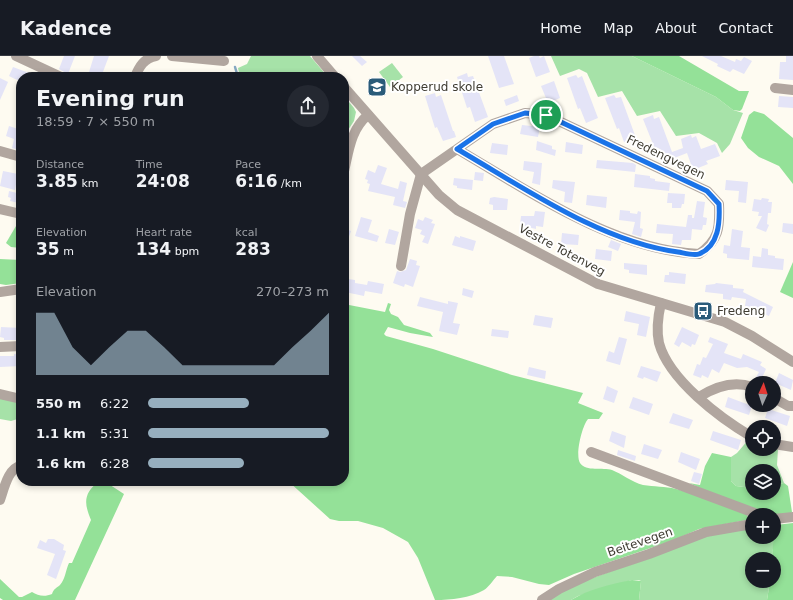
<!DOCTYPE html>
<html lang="en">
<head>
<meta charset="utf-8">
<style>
	body { margin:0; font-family:"DejaVu Sans",sans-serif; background:#242831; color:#f1f3f6; height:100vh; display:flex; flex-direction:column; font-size:15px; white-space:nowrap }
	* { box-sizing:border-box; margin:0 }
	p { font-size:13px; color:#9ea1a6 }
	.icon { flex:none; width:22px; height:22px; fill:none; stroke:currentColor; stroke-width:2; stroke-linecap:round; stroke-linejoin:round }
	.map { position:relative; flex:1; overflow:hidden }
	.details { position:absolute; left:16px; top:16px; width:333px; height:414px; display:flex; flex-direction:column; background:#171b24; border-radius:16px; box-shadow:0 2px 6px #0003 }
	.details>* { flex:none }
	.needle { width:26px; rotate:3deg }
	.fabs { position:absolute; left:745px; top:320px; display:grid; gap:8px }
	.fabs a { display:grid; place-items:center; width:36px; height:36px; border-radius:50%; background:#171b24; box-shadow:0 2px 6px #0003; font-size:20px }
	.pin { position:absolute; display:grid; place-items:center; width:34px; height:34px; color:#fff; margin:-17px; border:2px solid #fff; border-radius:50%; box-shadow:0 1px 4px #0007 }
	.round { display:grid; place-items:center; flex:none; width:42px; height:42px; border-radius:21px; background:#242831 }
	.head { display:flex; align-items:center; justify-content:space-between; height:68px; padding:0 20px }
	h1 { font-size:22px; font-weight:800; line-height:30px }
	.stats { display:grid; grid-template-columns:repeat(3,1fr); gap:6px; height:68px; padding:4px 20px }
	.stats div { display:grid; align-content:center }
	.stats b { font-size:17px; font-weight:800 }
	.stats small { font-size:11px; font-weight:400 }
	.stats p { font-size:11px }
	.chart { height:112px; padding:8px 20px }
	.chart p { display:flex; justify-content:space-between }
	.chart svg { width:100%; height:72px; margin-top:4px; fill:#97afbe; opacity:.7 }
	ul { padding:0 20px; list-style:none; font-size:13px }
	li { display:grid; grid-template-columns:64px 48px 1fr; align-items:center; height:30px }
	li i { height:10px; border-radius:5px; background:#97afbe }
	header { display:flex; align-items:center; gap:24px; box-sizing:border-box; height:56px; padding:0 20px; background:#171b24; border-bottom:1px solid #363941 }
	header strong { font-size:19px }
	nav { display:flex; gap:22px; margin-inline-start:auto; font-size:14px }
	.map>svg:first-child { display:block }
	.green { fill:#a6e2a8 }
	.forest { fill:#94e198 }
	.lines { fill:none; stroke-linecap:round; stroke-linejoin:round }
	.stream { stroke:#86a8c1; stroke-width:2.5 }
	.building { fill:#e4e4f7 }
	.minor { stroke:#b1a69f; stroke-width:10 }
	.route-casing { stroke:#fff; stroke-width:8 }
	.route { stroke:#1a73e8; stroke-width:5 }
	.labels { text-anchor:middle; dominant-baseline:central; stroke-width:4; stroke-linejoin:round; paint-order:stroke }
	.poi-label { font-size:12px; fill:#3f3c32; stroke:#fff; text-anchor:start }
	.street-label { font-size:12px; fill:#3f3c32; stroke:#fff }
</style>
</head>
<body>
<header>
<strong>Kadence</strong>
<nav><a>Home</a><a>Map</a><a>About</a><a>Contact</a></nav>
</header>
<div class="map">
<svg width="793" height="544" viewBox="0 0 793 544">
	<rect width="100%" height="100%" fill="#fefbf1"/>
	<!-- green -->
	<g class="green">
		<polygon points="251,0 310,0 328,21 240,21 238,12 247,8"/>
		<polygon points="551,0 632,0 716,41 733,54 743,57 730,88 722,97 717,87 699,77 676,80 660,55 637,60 622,35 598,41 587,17 579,13 560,20"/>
		<polygon points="392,7 403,21 390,31 379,16"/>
		<polygon points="344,40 354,52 356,56 354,65 346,77 344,87"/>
		<polygon points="0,341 21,345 21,362 11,365 0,363"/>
		<polygon points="749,383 752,384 752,393 778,393 777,409 784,427 774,429 774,415 752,415 752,432 736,430 731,425 731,401 737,397"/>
		<polygon points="752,471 752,481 774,481 772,503 752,503 752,525 770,525 767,544 639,544 641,525 639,524 632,524 578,540 571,544 547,544 571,530 709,479"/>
	</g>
	<!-- forest -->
	<g class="forest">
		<polygon points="632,0 679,0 739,35 749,35 742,53 740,55 733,54 716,41"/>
		<polygon points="754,55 764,58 793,82 793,128 779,110 759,101 748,92 741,82 749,59"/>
		<polygon points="21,167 21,192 11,191 6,187 16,170"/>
		<polygon points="0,203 21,204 21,227 6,229 0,228"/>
		<polygon points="793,206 793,242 780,236"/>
		<path d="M 388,247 L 391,248 L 389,254 L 391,258 L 398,261 L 404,269 L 430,277 L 433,281 L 410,277 L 388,271 L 384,278 L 386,280 L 433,293 L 512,319 L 583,337 L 578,347 L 603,357 L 599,363 L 588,363 C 582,370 575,399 580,407 C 586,416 603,411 612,414 C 622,418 632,426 643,429 C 654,431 665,430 676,433 C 700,439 723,450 746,458 L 748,461 L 747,464 L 699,473 L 674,484 L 574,518 L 549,529 L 539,528 L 512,521 L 497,520 C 493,524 489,531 484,534 C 470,542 451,544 435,544 L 418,502 L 408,486 L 383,472 L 358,465 L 339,465 L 330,463 L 288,425 L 344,425 L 344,248 L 385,256 Z"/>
		<path d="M 712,397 L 731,401 L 731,425 L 736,430 L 752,432 L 752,437 L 774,437 L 774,429 L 784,427 L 788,430 L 792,456 L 790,458 C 760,464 717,439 689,427 L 700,429 L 705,410 Z"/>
		<path d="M 99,425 L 104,425 L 124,438 L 75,544 L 3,544 L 0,542 L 0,523 L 19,541 L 22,541 L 32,536 C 38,540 45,541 52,538 C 54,532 57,532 60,529 C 65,524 66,513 69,507 L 72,507 L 91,464 C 84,447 83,438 99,425 Z"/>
		<polygon points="793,467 793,544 767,544 770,525 774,525 774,503 772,503 774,474 776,469"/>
		<path d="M 632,524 L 641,525 L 639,544 L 571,544 C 589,533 611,528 632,524 Z"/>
	</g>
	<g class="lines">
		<!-- stream -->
		<polyline class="stream" points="235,11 238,21"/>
	</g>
	<!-- building -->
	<g class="building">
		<polygon points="64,0 75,0 68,18 59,13"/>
		<polygon points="94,0 109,0 101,21 89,16"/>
		<polygon points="352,0 360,0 367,6 362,10"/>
		<polygon points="488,0 504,0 514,28 499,32"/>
		<polygon points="534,0 539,0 540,2 544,0 550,16 536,21 529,2"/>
		<polygon points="702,0 721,0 735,6 736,3 741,5 744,1 752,5 744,18 733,13 730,16 717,10 718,8"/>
		<polygon points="786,0 793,0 793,24 779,23 780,6 786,6"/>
		<polygon points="13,11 37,20 37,21 21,21 21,25 15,23 9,20"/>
		<polygon points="467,17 468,21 473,20 488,61 475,66 470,51 467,52 457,21"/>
		<polygon points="576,19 578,22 582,20 598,62 586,67 580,52 578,53 567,22"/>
		<polygon points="0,22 8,26 0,44"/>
		<polygon points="554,25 560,42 548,47 541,30"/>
		<polygon points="435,37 436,41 441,39 453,75 454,75 456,81 443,85 437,71 435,72 425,40"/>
		<polygon points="517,39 519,45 506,50 504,44"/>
		<polygon points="614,39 616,42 621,41 636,82 624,86 619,72 617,73 605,42"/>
		<polygon points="779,40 793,41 793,52 778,51"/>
		<polygon points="653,59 654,63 659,61 672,96 683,92 681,83 691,79 692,82 696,80 701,93 715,88 720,100 706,105 708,108 693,114 687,97 664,106 659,92 655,93 643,63"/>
		<polygon points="522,69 540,71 538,81 520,78"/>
		<polygon points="9,70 21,74 20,94 12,92 14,83 6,80"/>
		<polygon points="537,85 552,90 552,93 556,94 555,100 536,94"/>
		<polygon points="566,86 583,89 582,98 565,96"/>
		<polygon points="492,87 508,89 507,99 490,97"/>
		<polygon points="597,104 633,107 636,109 635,116 596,112"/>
		<polygon points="524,105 542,107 540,129 532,127 534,116 523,114"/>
		<polygon points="378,109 387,112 381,128 398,133 400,125 407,127 403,145 407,146 405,152 393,149 395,141 368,135 370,128 367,127 368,124 365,123 368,114 375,117"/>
		<polygon points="3,115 18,118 15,134 0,130"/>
		<polygon points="475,116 484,117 483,125 474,124"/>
		<polygon points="635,118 650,120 650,122 655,123 655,125 670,127 669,135 634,131"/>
		<polygon points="454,122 473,124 472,134 457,132 457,130 453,129"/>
		<polygon points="553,124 575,126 572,147 564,146 565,136 552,132"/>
		<polygon points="726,124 748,126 746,147 738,146 739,135 725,134"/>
		<polygon points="9,135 21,138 19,147 10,145 11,142 8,141"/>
		<polygon points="668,137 685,138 684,148 682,148 681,152 672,152 672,147 667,147"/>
		<polygon points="587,139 607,141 606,152 586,149"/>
		<polygon points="494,141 508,143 507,154 493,154 493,149 489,148 490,142"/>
		<polygon points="762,142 769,143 768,146 772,146 771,157 768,157 767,168 769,169 766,176 756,172 762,160 758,160 759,156 752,155 754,143 761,144"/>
		<polygon points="697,145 705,146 703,161 707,162 706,169 703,169 702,174 692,173 691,184 682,184 681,189 672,188 673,178 656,177 657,168 686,171 688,159 692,159 692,162 694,162"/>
		<polygon points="620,154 630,155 630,157 637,158 638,155 641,156 640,172 643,173 641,181 632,178 635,166 619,164"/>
		<polygon points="535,155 545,156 543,171 536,170 536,173 520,169 521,160 534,160"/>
		<polygon points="361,161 372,164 368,176 379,180 377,186 355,180"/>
		<polygon points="425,161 433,164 431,167 435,168 428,188 422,186 425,180 420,178 422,174 415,172 418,163 423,165"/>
		<polygon points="783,167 793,168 793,178 782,176"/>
		<polygon points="344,172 351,175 345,192 344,192"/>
		<polygon points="389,173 399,176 395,189 385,187"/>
		<polygon points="732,173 743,175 741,191 750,192 749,204 727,202 727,198 723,197 724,189 730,190"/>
		<polygon points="562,177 579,179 578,189 561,188"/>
		<polygon points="455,180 460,182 460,180 476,185 473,195 452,189"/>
		<polygon points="611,184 621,188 618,195 608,191"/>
		<polygon points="762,192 768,193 768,199 775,200 775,202 784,203 783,214 752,211 753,200 761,201"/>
		<polygon points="596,193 612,195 611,205 595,203"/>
		<polygon points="410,203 417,205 416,209 420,210 413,231 405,228 404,231 393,227 397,215 400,216 406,214"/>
		<polygon points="624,207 647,209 647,219 629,217 629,214 624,213"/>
		<polygon points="669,216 686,218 685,228 664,226 665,219 669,219"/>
		<polygon points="348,223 355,224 355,227 367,229 368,225 384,228 382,238 365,235 364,240 345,236"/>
		<polygon points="716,227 733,229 733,232 744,233 743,236 773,251 769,260 745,250 746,243 732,241 731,244 723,243 723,238 705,236 706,229 715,228"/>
		<polygon points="463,232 474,235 472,242 462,239"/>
		<polygon points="420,241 448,248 448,245 458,247 453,267 460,268 457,279 439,275 443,256 417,250"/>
		<polygon points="626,255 650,261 646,281 637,279 639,268 624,265"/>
		<polygon points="535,259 553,262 551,272 533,269"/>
		<polygon points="1,271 21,272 21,284 4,284 4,282 0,281"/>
		<polygon points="682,271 699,279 695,289 692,288 691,291 682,286 679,291 674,288"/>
		<polygon points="492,273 509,275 508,282 491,280"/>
		<polygon points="619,281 627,283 620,309 606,305 609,295 614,297"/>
		<polygon points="710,281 728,288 724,297 741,303 743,298 762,306 760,309 766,313 760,326 755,323 759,316 747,311 737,312 724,307 719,317 712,313 708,322 702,319 701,322 693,319 697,308 700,309 703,301 706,302 713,288 708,286"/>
		<polygon points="14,298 21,299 21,310 0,311 0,300 14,300"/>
		<polygon points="641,310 661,316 657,326 644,321 643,323 637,321"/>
		<polygon points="529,311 546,315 545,323 527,319"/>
		<polygon points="779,317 793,324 791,334 775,327"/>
		<polygon points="607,330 618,335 614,347 603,343"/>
		<polygon points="633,341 653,348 649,359 629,352"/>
		<polygon points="728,341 752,350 749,359 725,351"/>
		<polygon points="768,353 790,360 787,370 765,362"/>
		<polygon points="673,357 693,364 689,373 669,367"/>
		<polygon points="612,375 626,380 624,392 609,385"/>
		<polygon points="713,375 741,384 738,394 710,384"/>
		<polygon points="644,388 662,394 658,403 641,398"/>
		<polygon points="618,394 636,400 635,405 617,399"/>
		<polygon points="681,396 700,403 696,414 678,406"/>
		<polygon points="694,416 702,418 699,428 691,425"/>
		<polygon points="48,483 54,483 64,489 63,494 66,495 56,523 47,519 55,498 37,492 40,484 46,487"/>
	</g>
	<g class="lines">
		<!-- minor -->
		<g class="minor">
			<polyline points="16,0 61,21"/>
			<polyline points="172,0 224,5"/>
			<polyline points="317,0 335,21"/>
			<path d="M 135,21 C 139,11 144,2 156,0"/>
			<polyline points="344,31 439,139 457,154 598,228 725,266 752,280 793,306"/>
			<polyline points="775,32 793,34"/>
			<polyline points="0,95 21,101"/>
			<path d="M 344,115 C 349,94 351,73 368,59"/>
			<polyline points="0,153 21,158"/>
			<path d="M 401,210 L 410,158 L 421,118 L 493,68 L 525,57 L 546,59 L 707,135 L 719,148 C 720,172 719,184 699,198 C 613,194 529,135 457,93"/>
			<polyline points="0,236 21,233"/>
			<path d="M 661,247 C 658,260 656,273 659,287 C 669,324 720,362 752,381"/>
			<polyline points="0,291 21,290"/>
			<polyline points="0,338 21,343"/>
			<path d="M 699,341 C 715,331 733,324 752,331"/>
			<polyline points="774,342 788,350 793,350"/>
			<polyline points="774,388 793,391"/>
			<polyline points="591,396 760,459"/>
			<path d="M 0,444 C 4,433 8,412 21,410"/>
			<polyline points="774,463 793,461"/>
			<polyline points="542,544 559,533 595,516 649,498 706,476 752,468"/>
		</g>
	</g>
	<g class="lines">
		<defs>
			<path id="route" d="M 525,57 L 546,59 L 707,135 L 719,148 C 720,166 719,190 699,198 C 694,200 684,197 678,196 C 601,186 523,131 457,93 L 493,68 Z"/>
		</defs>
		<!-- route casing -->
		<use href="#route" class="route-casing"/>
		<!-- route -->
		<use href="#route" class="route"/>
	</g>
	<!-- icons -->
	<defs>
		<symbol id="school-square" viewBox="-11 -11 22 22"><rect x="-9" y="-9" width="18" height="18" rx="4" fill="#2a5b79" stroke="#fff"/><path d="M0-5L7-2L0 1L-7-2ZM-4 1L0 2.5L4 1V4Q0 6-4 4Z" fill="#fff"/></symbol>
		<symbol id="bus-square" viewBox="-11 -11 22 22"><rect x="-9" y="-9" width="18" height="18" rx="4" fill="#2a5b79" stroke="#fff"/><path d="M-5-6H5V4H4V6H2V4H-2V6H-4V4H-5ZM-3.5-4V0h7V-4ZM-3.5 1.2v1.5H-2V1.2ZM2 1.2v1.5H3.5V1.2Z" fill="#fff"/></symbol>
	</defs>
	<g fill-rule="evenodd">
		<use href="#school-square" x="366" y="20" width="22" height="22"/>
		<use href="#bus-square" x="692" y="244" width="22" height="22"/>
	</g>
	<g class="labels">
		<!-- poi labels -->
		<g class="poi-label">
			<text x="391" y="31">Kopperud skole</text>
			<text x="717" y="255">Fredeng</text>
		</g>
		<!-- street labels -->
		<g class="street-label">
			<text transform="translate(666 101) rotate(26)">Fredengvegen</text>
			<text transform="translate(562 194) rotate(28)">Vestre Totenveg</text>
			<text transform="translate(640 486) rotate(-19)">Beitevegen</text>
		</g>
	</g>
</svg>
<div class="fabs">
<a><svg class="needle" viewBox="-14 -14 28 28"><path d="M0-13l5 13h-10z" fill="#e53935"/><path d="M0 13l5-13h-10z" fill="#9ea1a6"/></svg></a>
<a><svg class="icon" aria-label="locate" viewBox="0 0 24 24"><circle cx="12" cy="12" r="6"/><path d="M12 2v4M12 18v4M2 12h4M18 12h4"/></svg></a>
<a><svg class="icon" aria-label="layers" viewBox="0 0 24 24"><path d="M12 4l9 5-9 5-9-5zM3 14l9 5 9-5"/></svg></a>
<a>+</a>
<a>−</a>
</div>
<div class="pin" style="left:546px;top:59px;background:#1e9e55"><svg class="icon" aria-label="arrive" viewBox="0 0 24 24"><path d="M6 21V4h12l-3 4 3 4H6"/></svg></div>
<section class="details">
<div class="head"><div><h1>Evening run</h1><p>18:59 · 7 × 550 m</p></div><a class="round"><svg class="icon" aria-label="share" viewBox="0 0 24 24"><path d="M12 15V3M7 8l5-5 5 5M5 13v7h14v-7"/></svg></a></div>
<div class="stats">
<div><p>Distance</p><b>3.85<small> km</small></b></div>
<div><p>Time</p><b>24:08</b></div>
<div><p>Pace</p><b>6:16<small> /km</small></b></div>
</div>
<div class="stats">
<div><p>Elevation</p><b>35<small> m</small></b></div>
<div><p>Heart rate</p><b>134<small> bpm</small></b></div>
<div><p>kcal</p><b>283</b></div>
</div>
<div class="chart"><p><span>Elevation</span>270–273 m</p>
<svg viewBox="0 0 160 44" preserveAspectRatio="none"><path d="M0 44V6L10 6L20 27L30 38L40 27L50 17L60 17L70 27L80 38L90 38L100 38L110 38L120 38L130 38L140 27L150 17L160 6V44z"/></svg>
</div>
<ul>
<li><b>550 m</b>6:22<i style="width:56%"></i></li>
<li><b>1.1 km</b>5:31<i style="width:100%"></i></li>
<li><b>1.6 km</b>6:28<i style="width:53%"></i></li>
</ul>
</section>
</div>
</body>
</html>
